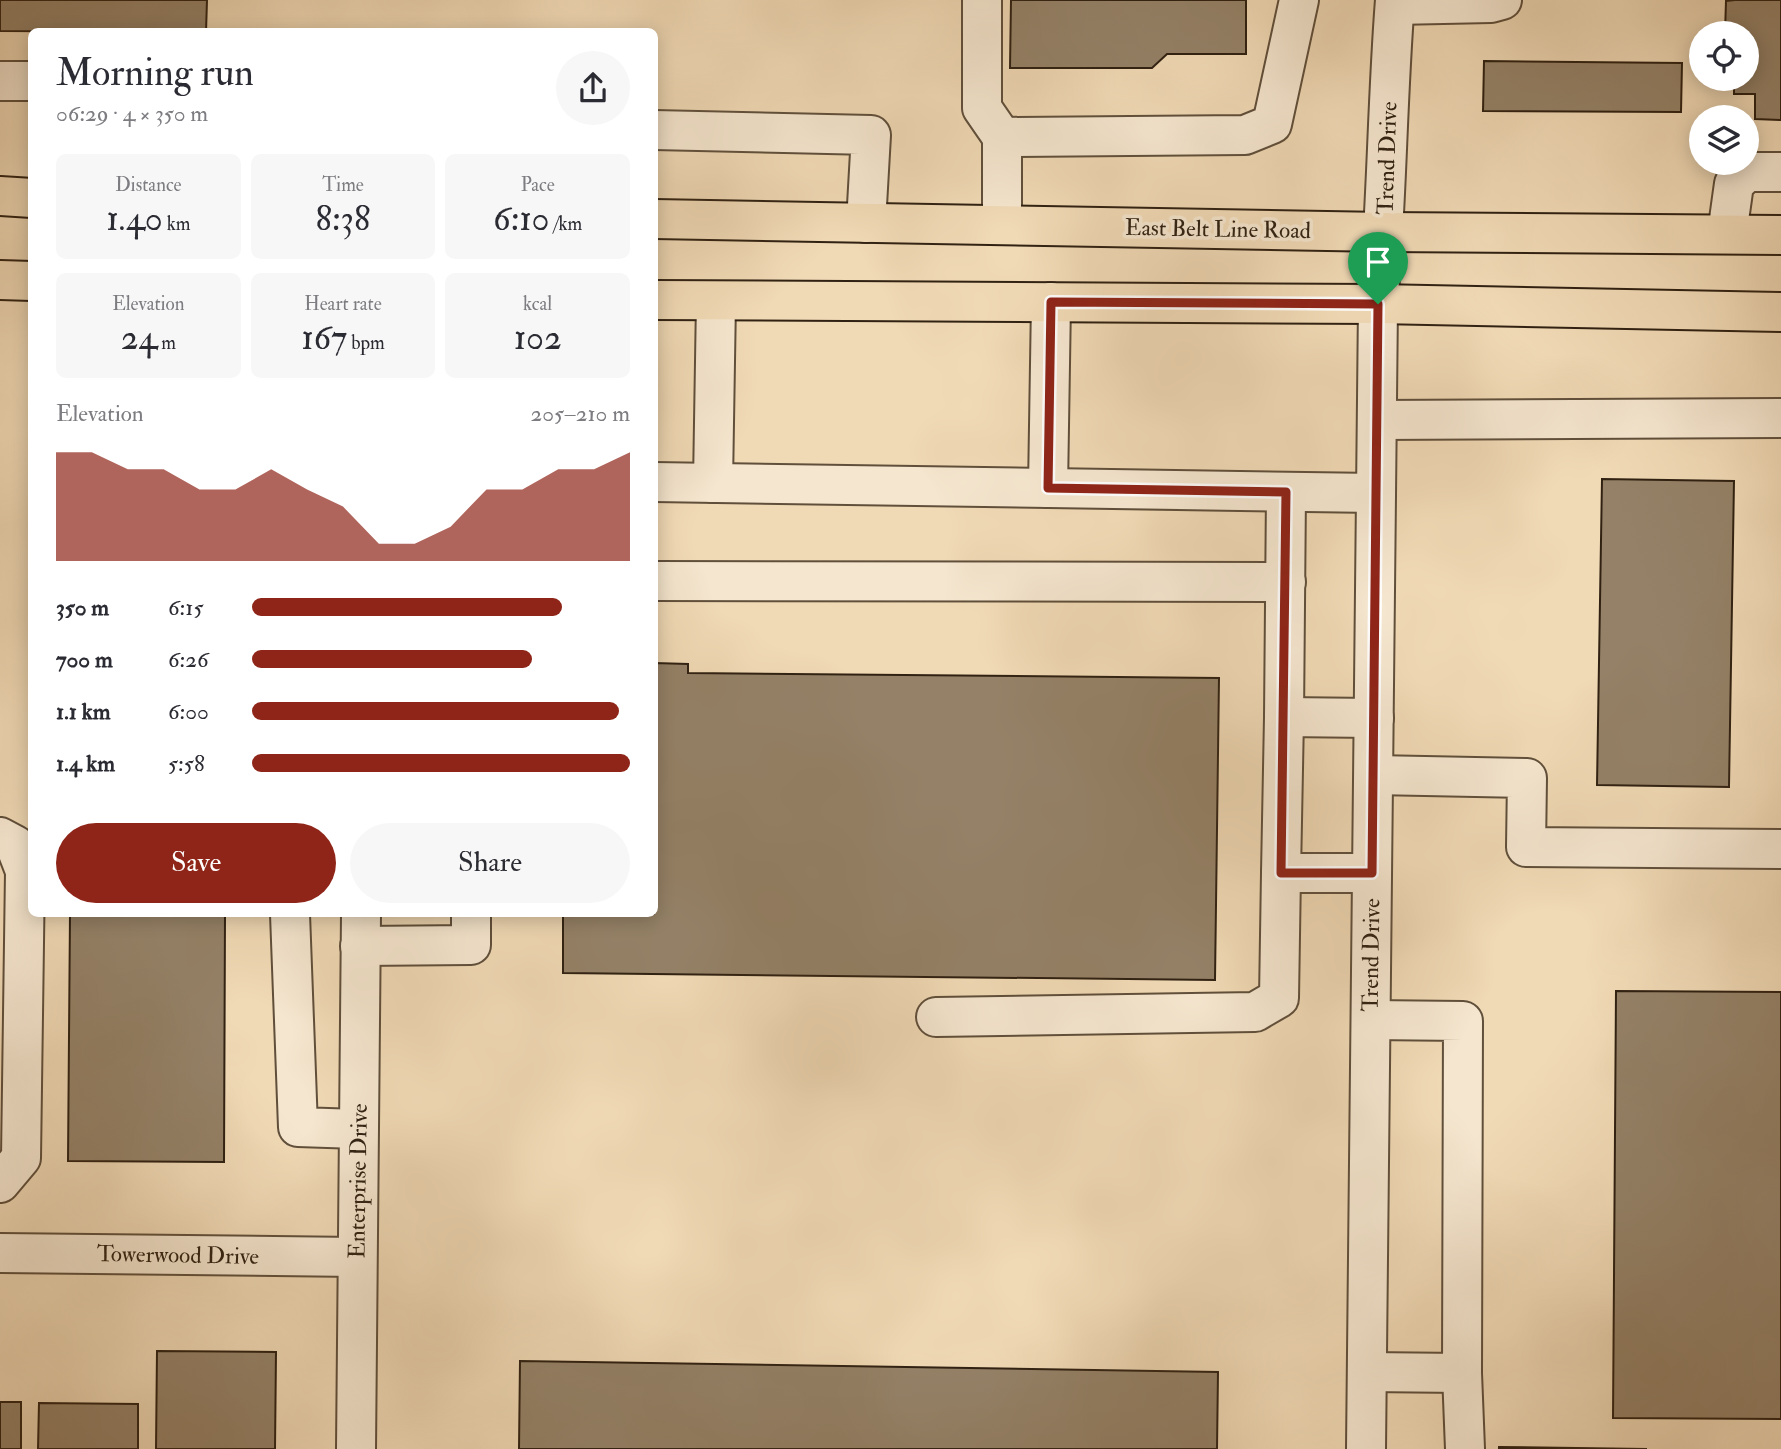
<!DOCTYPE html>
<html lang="en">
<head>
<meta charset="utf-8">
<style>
	body { margin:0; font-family:"IM FELL Double Pica",serif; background:#f7f7f7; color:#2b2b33; height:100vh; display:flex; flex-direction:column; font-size:26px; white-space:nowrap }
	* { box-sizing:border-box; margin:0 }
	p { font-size:23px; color:#7c7c81 }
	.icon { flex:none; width:38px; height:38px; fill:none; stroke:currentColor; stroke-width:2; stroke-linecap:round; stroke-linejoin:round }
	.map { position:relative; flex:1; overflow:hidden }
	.side { position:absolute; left:28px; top:28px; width:630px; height:889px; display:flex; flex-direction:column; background:#fff; border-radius:10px; box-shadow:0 4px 18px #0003 }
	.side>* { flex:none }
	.tools { position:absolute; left:1689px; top:21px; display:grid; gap:14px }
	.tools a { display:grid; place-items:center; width:70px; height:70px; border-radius:50%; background:#fff; box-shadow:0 4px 18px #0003; font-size:35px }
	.pin { position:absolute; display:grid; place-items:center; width:60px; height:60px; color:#fff; margin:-72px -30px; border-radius:50% 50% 50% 0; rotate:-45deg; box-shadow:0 0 7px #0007 }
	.pin .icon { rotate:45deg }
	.round { display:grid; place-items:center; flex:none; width:74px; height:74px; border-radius:37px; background:#f7f7f7 }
	.headline { display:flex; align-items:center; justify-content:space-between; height:119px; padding:0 28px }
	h1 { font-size:38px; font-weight:600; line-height:52px }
	.metrics { display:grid; grid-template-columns:repeat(3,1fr); gap:10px; height:119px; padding:7px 28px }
	.metrics div { display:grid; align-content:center; border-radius:10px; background:#f7f7f7; text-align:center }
	.metrics b { font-size:35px; font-weight:600 }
	.metrics small { font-size:19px; font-weight:400 }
	.metrics p { font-size:19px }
	.chart { height:196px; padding:14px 28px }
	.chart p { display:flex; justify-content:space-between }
	.chart svg { width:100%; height:126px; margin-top:7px; fill:#8f2418; opacity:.7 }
	.button { display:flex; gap:14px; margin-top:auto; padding:14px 28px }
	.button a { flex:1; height:80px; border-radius:42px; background:#8f2418; color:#fff; font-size:28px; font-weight:600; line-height:80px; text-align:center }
	.button a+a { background:#f7f7f7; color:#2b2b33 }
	ul { padding:0 28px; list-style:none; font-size:23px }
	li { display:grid; grid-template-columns:112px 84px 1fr; align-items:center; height:52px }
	li i { height:18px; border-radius:9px; background:#8f2418 }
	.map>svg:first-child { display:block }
	.building { fill:#948167; stroke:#302112; stroke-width:2 }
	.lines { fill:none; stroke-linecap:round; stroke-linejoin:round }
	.minor-casing { stroke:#604f3b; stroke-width:42 }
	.major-casing { stroke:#302112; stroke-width:42 }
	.minor { stroke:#f5e6cf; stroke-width:38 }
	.major { stroke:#f0d9b5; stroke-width:38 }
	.route-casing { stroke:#fff; stroke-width:14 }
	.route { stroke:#8f2418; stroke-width:9 }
	.labels { text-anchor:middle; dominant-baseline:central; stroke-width:7; stroke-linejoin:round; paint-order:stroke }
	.street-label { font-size:23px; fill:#302112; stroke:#f5e6cf }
</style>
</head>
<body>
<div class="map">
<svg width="1781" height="1449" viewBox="0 0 1781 1449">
	<rect width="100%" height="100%" fill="#f0d9b5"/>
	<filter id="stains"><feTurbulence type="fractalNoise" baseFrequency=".00286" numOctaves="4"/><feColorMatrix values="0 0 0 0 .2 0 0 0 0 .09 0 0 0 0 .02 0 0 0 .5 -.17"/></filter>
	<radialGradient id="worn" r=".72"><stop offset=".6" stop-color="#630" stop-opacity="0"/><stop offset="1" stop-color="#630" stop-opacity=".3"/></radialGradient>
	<!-- building -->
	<g class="building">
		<polygon points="0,0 207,0 206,32 0,31"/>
		<polygon points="1011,0 1246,0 1246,54 1167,54 1152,68 1010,68"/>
		<polygon points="1735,0 1781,0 1781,120 1755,119 1755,94 1734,94 1734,79 1746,79 1746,33 1725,33 1726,1"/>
		<polygon points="1484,61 1682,63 1681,112 1483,111"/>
		<polygon points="1602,479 1734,481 1729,787 1597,785"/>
		<polygon points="654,663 688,664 688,673 1219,678 1215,980 563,973 563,914 654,914"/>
		<polygon points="70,914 225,914 224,1162 68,1161"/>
		<polygon points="1616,991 1781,992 1781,1419 1613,1418"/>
		<polygon points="157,1351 276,1352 275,1449 156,1449"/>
		<polygon points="520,1361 1218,1372 1217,1449 519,1449"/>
		<rect x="0" y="1402" width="21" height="47"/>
		<polygon points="39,1403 138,1404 138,1449 38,1449"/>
		<polygon points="1499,1447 1647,1449 1499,1449"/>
	</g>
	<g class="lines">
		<defs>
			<g id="minor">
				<polyline points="982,0 982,108 1002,137 1002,225"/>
				<polyline points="1395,5 1491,3 1502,0"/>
				<polyline points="0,81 32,81"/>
				<polyline points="654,130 871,135 866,223"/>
				<polyline points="1002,137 1245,135 1272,124 1299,0"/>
				<polyline points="1727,234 1734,184 1747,172 1781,172"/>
				<polyline points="1377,420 1781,418"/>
				<polyline points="654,482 1376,493"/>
				<polyline points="713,483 716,301"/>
				<polyline points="1048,488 1051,302"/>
				<polyline points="654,581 1286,582"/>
				<polyline points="1284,717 1286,492"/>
				<polyline points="1374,775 1527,778 1526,847 1781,849"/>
				<polyline points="0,837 15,845 25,871 21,1158 0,1183"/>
				<polyline points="1372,873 1281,873 1284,717 1374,718"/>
				<polyline points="290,914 298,1127 358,1129"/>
				<polyline points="360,946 471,945 471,914"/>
				<polyline points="936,1017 1255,1012 1279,998 1281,873"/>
				<polyline points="0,1253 357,1257"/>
				<polyline points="1367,1372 1462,1373 1463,1021 1371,1020"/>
				<polyline points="1462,1373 1465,1449"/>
				<polyline points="356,1449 361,914"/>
				<path d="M 1366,1449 L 1378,304 C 1387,203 1387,101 1395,0"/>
			</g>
			<g id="major">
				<polyline points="0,196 32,198"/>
				<polyline points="654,219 1384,232 1781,235"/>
				<polyline points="0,280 32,281"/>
				<polyline points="654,300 1378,304 1781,312"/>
			</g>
		</defs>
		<!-- minor casing -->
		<use href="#minor" class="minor-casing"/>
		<!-- major casing -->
		<use href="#major" class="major-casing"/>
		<!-- minor -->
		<use href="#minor" class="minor"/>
		<!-- major -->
		<use href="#major" class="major"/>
	</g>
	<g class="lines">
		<defs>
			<polygon id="route" points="1051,302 1378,304 1372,873 1281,873 1286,492 1048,488"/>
		</defs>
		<!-- route casing -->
		<use href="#route" class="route-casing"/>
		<!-- route -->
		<use href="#route" class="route"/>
	</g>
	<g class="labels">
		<!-- street labels -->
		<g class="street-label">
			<text transform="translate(1387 158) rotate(-88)">Trend Drive</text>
			<text transform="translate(1218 229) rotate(1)">East Belt Line Road</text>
			<text transform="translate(1371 955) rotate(-89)">Trend Drive</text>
			<text transform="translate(358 1181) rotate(-89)">Enterprise Drive</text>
			<text transform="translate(178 1255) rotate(1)">Towerwood Drive</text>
		</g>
	</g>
	<rect width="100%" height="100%" filter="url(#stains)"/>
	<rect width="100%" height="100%" fill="url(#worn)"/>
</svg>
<div class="tools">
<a><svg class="icon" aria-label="locate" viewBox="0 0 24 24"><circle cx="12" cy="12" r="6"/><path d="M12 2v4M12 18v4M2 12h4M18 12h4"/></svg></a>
<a><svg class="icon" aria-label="layers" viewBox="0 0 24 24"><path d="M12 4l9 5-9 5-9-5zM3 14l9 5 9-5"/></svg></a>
</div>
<div class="pin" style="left:1378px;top:304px;background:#1e9e55"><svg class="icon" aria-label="arrive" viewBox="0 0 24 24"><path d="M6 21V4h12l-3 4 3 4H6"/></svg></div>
<section class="side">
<div class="headline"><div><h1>Morning run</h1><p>06:29 · 4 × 350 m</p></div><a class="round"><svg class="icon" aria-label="share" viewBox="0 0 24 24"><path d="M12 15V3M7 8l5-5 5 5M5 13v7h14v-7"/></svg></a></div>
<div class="metrics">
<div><p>Distance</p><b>1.40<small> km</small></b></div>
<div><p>Time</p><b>8:38</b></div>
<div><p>Pace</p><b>6:10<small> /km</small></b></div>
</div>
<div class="metrics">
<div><p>Elevation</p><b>24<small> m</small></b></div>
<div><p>Heart rate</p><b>167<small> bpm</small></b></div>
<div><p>kcal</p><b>102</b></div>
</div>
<div class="chart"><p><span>Elevation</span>205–210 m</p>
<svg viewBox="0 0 160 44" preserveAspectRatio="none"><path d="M0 44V6L10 6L20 12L30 12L40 19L50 19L60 12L70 19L80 25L90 38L100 38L110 32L120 19L130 19L140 12L150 12L160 6V44z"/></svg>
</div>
<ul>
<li><b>350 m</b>6:15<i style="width:82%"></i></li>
<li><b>700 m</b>6:26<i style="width:74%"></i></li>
<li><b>1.1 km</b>6:00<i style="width:97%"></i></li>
<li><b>1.4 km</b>5:58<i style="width:100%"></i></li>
</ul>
<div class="button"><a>Save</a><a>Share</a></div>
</section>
</div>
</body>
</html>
